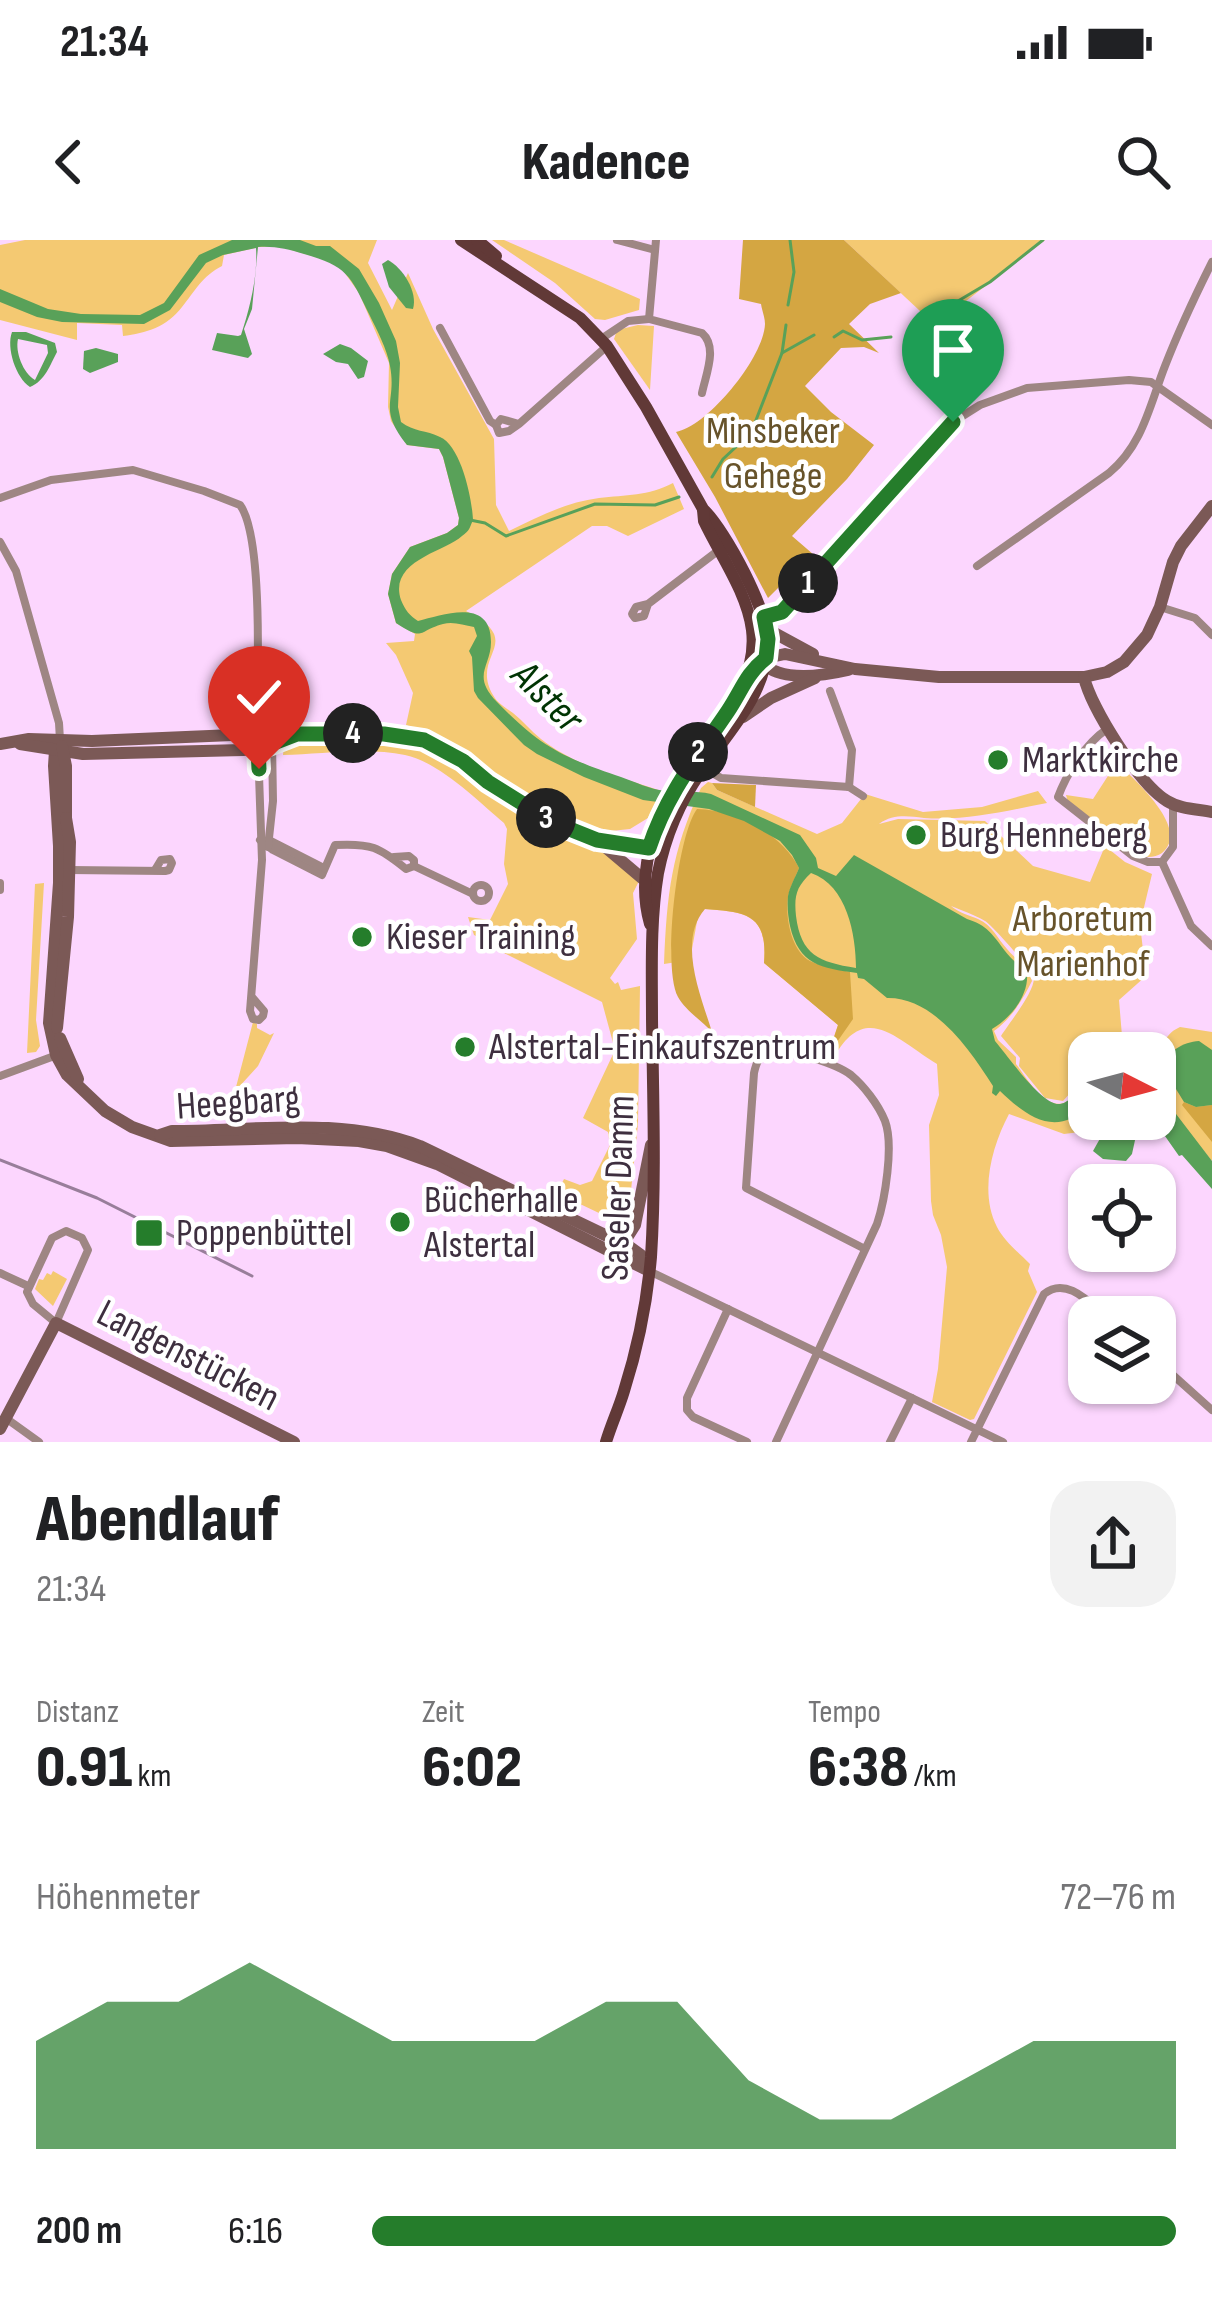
<!DOCTYPE html>
<html lang="de">
<head>
<meta charset="utf-8">
<style>
	body { margin:0; font-family:"Sofia Sans Condensed",sans-serif; background:#f2f2f2; color:#202124; height:100vh; display:flex; flex-direction:column; font-size:45px; white-space:nowrap }
	* { box-sizing:border-box; margin:0 }
	p { font-size:39px; color:#757577 }
	.icon { flex:none; width:66px; height:66px; fill:none; stroke:currentColor; stroke-width:2; stroke-linecap:round; stroke-linejoin:round }
	.map { position:relative; height:1202px; overflow:hidden }
	.panel { display:flex; flex-direction:column; background:#fff; flex:1 }
	.panel>* { flex:none }
	.needle { width:78px; rotate:96deg }
	.controls { position:absolute; left:1068px; top:792px; display:grid; gap:24px }
	.controls a { display:grid; place-items:center; width:108px; height:108px; border-radius:24px; background:#fff; box-shadow:0 3px 9px #0004; font-size:60px }
	.pin { position:absolute; display:grid; place-items:center; width:102px; height:102px; color:#fff; margin:-123px -51px; border-radius:50% 50% 50% 0; rotate:-45deg; box-shadow:0 0 12px #0007 }
	.pin .icon { rotate:45deg }
	.km { position:absolute; width:60px; height:60px; margin:-30px; border-radius:50%; background:#222; color:#fff; font-size:33px; line-height:60px; text-align:center }
	.round { display:grid; place-items:center; flex:none; width:126px; height:126px; border-radius:36px; background:#f2f2f2 }
	.headline { display:flex; align-items:center; justify-content:space-between; height:204px; padding:0 36px }
	h1 { font-size:66px; font-weight:800; line-height:90px }
	.metrics { display:grid; grid-template-columns:repeat(3,1fr); gap:18px; height:204px; padding:12px 36px }
	.metrics div { display:grid; align-content:center }
	.metrics b { font-size:60px; font-weight:800 }
	.metrics small { font-size:33px; font-weight:400 }
	.metrics p { font-size:33px }
	.chart { height:336px; padding:24px 36px }
	.chart p { display:flex; justify-content:space-between }
	.chart svg { width:100%; height:216px; margin-top:12px; fill:#257d2b; opacity:.7 }
	ul { padding:0 36px; list-style:none; font-size:39px }
	li { display:grid; grid-template-columns:192px 144px 1fr; align-items:center; height:90px }
	li i { height:30px; border-radius:15px; background:#257d2b }
	.status { display:flex; justify-content:space-between; align-items:center; height:84px; padding:0 60px; background:#fff; direction:ltr }
	.status svg { height:33px; fill:currentColor }
	header { display:flex; justify-content:space-between; align-items:center; height:156px; padding:0 36px; background:#fff; font-size:54px; font-weight:800 }
	.map>svg:first-child { display:block }
	.green { fill:#f4c972 }
	.forest { fill:#d4a642 }
	.water { fill:#59a159; fill-rule:evenodd }
	.lines { fill:none; stroke-linecap:round; stroke-linejoin:round }
	.stream { stroke:#59a159; stroke-width:3 }
	.street { stroke:#9e8683; stroke-width:8 }
	.secondary { stroke:#7b5956; stroke-width:12 }
	.primary { stroke:#613937; stroke-width:12 }
	.tram { stroke:#987e9a; stroke-width:3 }
	.route-casing { stroke:#fff; stroke-width:24 }
	.route { stroke:#257d2b; stroke-width:15 }
	.poi-dot { fill:#257d2b; stroke:#fff; stroke-width:4.5 }
	.labels { text-anchor:middle; dominant-baseline:central; stroke-width:9; stroke-linejoin:round; paint-order:stroke }
	.park-label { font-size:39px; fill:#67532a; stroke:#fff }
	.poi-label { font-size:39px; fill:#3e2f3f; stroke:#fff; text-anchor:start }
	.street-label { font-size:39px; fill:#3e2f3f; stroke:#fff }
	.water-label { font-size:42px; font-style:italic; fill:#003403; stroke:#fff }
</style>
</head>
<body>
<div class="status"><b>21:34</b><svg viewBox="0 0 49 12"><path d="M0 12V9h3v3zM5 12V6h3v6zM10 12V3h3v9zM15 12V0h3v12zM26 1h20v11H26zM47 4h2v5h-2z"/></svg></div>
<header><svg class="icon" aria-label="back" viewBox="0 0 24 24"><path d="M15 5l-7 7 7 7"/></svg>Kadence<svg class="icon" aria-label="search" viewBox="0 0 24 24"><circle cx="10" cy="10" r="6"/><path d="M15 15l6 6"/></svg></header>
<div class="map">
<svg width="1212" height="1202" viewBox="0 0 1212 1202">
	<rect width="100%" height="100%" fill="#fcd6fe"/>
	<!-- green -->
	<g class="green">
		<path d="M 25,0 L 377,0 L 368,23 L 392,70 L 408,33 L 433,89 L 494,199 L 496,265 L 509,291 C 537,277 567,262 599,258 C 626,255 648,256 673,243 L 684,269 L 628,296 L 607,286 L 592,286 L 466,371 C 528,403 469,414 493,455 C 498,464 505,467 513,473 C 523,481 531,491 541,499 C 575,526 620,537 661,551 L 648,578 L 630,589 L 611,591 L 582,584 L 497,540 L 443,499 L 406,485 L 413,453 L 396,415 L 386,403 L 414,401 L 415,394 L 396,383 L 388,354 L 392,334 L 410,307 L 447,293 L 458,285 L 459,278 L 443,217 L 439,209 L 407,205 L 391,181 L 388,167 L 389,123 L 359,53 L 342,29 L 333,22 L 278,6 L 259,7 L 224,15 L 222,26 C 202,36 195,51 182,67 C 167,87 146,93 123,96 L 122,85 L 77,83 L 77,100 L 0,80 L 0,5 Z"/>
		<polygon points="492,0 504,0 640,59 639,70 605,80 595,79 555,43"/>
		<polygon points="844,0 1045,0 935,85"/>
		<polygon points="638,85 654,86 650,150 614,99 617,90"/>
		<path d="M 386,498 L 415,501 L 438,511 L 518,569 L 561,595 L 607,614 L 639,641 L 633,653 L 637,699 L 610,738 L 615,744 L 618,742 L 621,750 L 640,746 L 638,884 L 628,979 L 622,984 L 557,953 L 564,939 L 580,945 L 592,941 L 610,905 L 608,892 L 583,878 L 615,810 L 602,762 L 480,701 L 480,698 L 474,695 L 468,677 L 490,680 L 508,644 L 504,624 L 507,589 L 504,583 C 478,561 439,522 405,515 C 367,507 322,514 283,515 L 284,505 L 296,500 Z"/>
		<path d="M 1117,522 C 1133,539 1192,589 1162,613 C 1155,618 1143,618 1135,614 C 1118,606 1084,575 1068,562 L 1066,555 L 1093,559 Z"/>
		<path d="M 708,542 L 712,543 L 717,550 L 817,594 L 842,583 L 865,554 L 923,572 L 982,567 L 1038,551 L 1047,563 C 1006,571 966,581 924,578 C 907,576 893,574 879,584 L 898,579 L 985,581 L 1033,626 L 1090,642 L 1105,606 L 1125,622 L 1152,634 L 1140,684 L 1146,736 L 1119,760 L 1123,808 L 1115,813 L 1089,813 L 1089,832 L 1063,861 L 1045,858 L 1019,826 L 1020,818 L 1001,796 C 1009,783 1034,753 1034,738 C 1034,732 992,685 985,681 C 975,675 961,670 951,666 C 960,673 968,675 978,679 C 993,686 997,698 1007,709 C 1017,721 1027,725 1032,741 C 1023,759 1011,779 994,791 L 998,800 L 1016,817 L 1016,824 C 1027,838 1048,876 1069,860 C 1076,854 1082,844 1089,837 L 1089,879 L 1092,879 L 1080,892 L 1064,894 L 1009,874 C 992,906 979,952 997,987 C 1004,1001 1019,1013 1030,1024 L 1028,1031 L 1037,1052 L 974,1179 L 970,1180 L 932,1162 L 938,1129 L 947,1027 L 941,995 L 933,975 L 931,961 L 929,885 L 939,855 L 937,824 C 896,799 866,761 834,817 L 828,815 L 838,785 L 764,723 C 768,674 746,672 704,669 L 698,676 L 690,720 L 664,724 C 667,654 671,613 701,548 Z"/>
		<polygon points="44,643 36,780 40,806 36,812 27,813 35,644"/>
		<polygon points="253,782 257,784 257,788 270,795 274,793 258,826 238,848 236,847"/>
		<path d="M 1180,787 L 1212,792 L 1212,921 C 1190,892 1139,843 1161,807 C 1167,797 1169,792 1180,787 Z"/>
		<polygon points="53,1031 67,1039 53,1066 35,1049 39,1039 43,1040 47,1033 51,1035"/>
	</g>
	<!-- forest -->
	<g class="forest">
		<path d="M 743,0 L 844,0 L 901,53 L 870,64 L 849,84 L 879,113 L 864,107 L 841,108 L 805,146 L 831,172 L 874,205 L 847,239 L 792,296 L 821,321 L 790,356 L 779,347 L 768,358 L 715,257 L 676,192 C 708,186 764,117 765,84 C 765,77 762,71 761,64 L 739,59 Z"/>
		<polygon points="712,543 756,545 755,567 717,550"/>
		<path d="M 697,569 C 736,570 782,594 799,628 C 795,638 790,647 788,657 C 785,677 791,711 810,721 C 822,727 837,729 850,732 L 853,779 L 828,815 L 838,785 L 764,723 C 768,674 746,672 705,669 C 677,701 701,756 712,792 C 702,781 685,770 678,757 C 662,728 677,596 697,569 Z"/>
		<polygon points="1184,862 1196,867 1212,865 1212,902 1182,865"/>
	</g>
	<!-- water -->
	<g class="water">
		<path d="M 232,0 L 300,0 L 316,6 L 330,6 L 359,29 L 379,63 L 396,101 L 400,123 L 398,167 L 401,182 C 414,192 426,190 440,197 C 461,206 472,258 473,280 C 469,289 470,290 462,296 C 444,312 388,321 401,360 C 405,370 410,376 418,381 C 443,375 491,357 491,402 C 491,427 471,435 497,462 C 541,507 562,517 621,537 C 635,542 650,549 665,551 C 680,553 695,550 711,554 L 800,595 L 816,618 L 818,628 L 836,636 L 854,615 L 967,679 C 987,685 993,695 1005,711 C 1011,719 1020,726 1027,733 C 1029,755 1011,778 992,789 L 995,801 C 1008,816 1042,866 1060,864 C 1071,863 1081,845 1089,837 L 1089,865 C 1057,898 1028,878 1000,851 L 996,856 L 992,853 L 993,846 C 970,810 934,757 887,758 L 864,739 L 858,738 L 857,733 C 821,728 799,725 790,686 C 788,676 787,666 788,656 C 790,646 795,638 799,628 L 792,615 L 780,601 L 744,581 L 709,569 L 643,560 L 584,537 L 537,514 L 524,505 L 478,458 L 474,451 L 472,417 L 469,411 L 477,396 L 474,387 C 463,385 453,381 443,384 C 417,391 425,402 396,383 L 388,354 L 392,334 L 410,307 L 447,293 L 458,285 L 459,278 L 443,217 L 439,209 L 407,205 C 377,167 397,163 390,126 C 387,109 377,90 369,74 C 350,35 347,26 304,14 C 288,9 275,6 258,7 L 252,69 L 244,89 L 252,114 L 248,118 L 212,110 L 217,93 L 238,96 L 241,95 C 250,68 258,35 256,8 L 223,15 L 206,23 L 170,70 L 144,84 L 62,82 L 37,77 L 0,62 L 0,49 L 48,69 L 81,74 L 140,75 L 164,63 L 199,15 ZM 811,633 C 847,645 856,695 856,728 C 819,722 801,715 796,676 C 794,656 796,647 811,633 Z"/>
		<path d="M 388,20 C 403,28 418,52 413,69 L 406,68 L 389,47 L 382,24 Z"/>
		<path d="M 12,92 L 26,92 L 55,103 L 57,112 C 50,125 45,141 30,147 C 16,138 6,108 12,92 ZM 18,99 L 47,105 L 48,113 L 35,140 C 23,133 15,112 18,99 Z"/>
		<polygon points="340,104 351,108 368,121 364,137 358,139 348,124 336,122 323,114"/>
		<polygon points="96,108 118,114 118,122 90,133 83,129 84,111"/>
		<path d="M 1199,801 L 1212,810 L 1212,865 L 1196,867 L 1184,862 L 1163,828 C 1167,811 1183,802 1199,801 Z"/>
		<polygon points="1155,839 1173,870 1212,921 1212,949 1182,915 1179,916 1153,879"/>
		<polygon points="1111,879 1128,883 1137,891 1132,914 1126,921 1103,919 1093,911"/>
	</g>
	<g class="lines">
		<!-- stream -->
		<g class="stream">
			<polyline points="788,65 794,32 790,0"/>
			<polyline points="914,89 930,89 958,61 990,42 1043,0"/>
			<polyline points="834,97 843,91 862,100 891,97"/>
			<polyline points="782,113 786,85"/>
			<polyline points="712,237 723,219 751,193 782,113 814,95"/>
			<polyline points="470,280 485,283 506,296 595,264 655,265 679,257"/>
		</g>
		<!-- street -->
		<g class="street">
			<polyline points="617,0 655,10"/>
			<path d="M 656,0 L 649,79 L 702,93 C 718,107 706,134 702,153"/>
			<polyline points="440,88 490,181 496,185"/>
			<polyline points="601,99 628,81 649,79"/>
			<polyline points="519,184 509,191 499,193 496,185 501,179 519,184 606,107"/>
			<path d="M 0,258 L 51,240 L 133,230 L 204,251 L 240,265 C 263,296 258,438 256,482"/>
			<polyline points="0,302 16,331 59,483 60,500"/>
			<path d="M 977,326 L 1109,233 C 1143,205 1150,164 1165,126 C 1179,90 1195,56 1212,22"/>
			<polyline points="648,364 644,376 635,378 632,374 636,367 648,364 719,310"/>
			<polyline points="1160,367 1195,378 1212,395"/>
			<polyline points="764,377 782,372 953,182 980,165 1027,148 1129,140 1151,142 1212,185"/>
			<polyline points="830,451 852,510 849,547"/>
			<path d="M 1107,489 C 1085,504 1067,533 1058,557 L 1133,616 L 1148,622 L 1162,622"/>
			<polyline points="702,527 721,538 849,547 863,556"/>
			<path d="M 260,600 L 273,610 L 322,635 L 335,605 C 371,603 379,607 406,629 L 414,626 L 414,620 L 409,616 L 394,617"/>
			<polyline points="269,600 324,628"/>
			<polyline points="268,607 273,561 272,503"/>
			<polyline points="1162,622 1191,686 1212,706"/>
			<polyline points="1162,622 1173,607 1173,564"/>
			<polyline points="414,626 473,654"/>
			<polyline points="69,630 165,631 169,630 172,623 170,619 161,620 155,630"/>
			<polyline points="0,643 0,650"/>
			<circle cx="481" cy="653" r="8"/>
			<polyline points="252,757 264,771 263,776 259,780 253,779 250,771 262,620 258,507"/>
			<polyline points="0,836 57,815"/>
			<polygon points="66,991 82,998 88,1010 56,1083 33,1064 27,1052 52,998"/>
			<polyline points="649,1031 1003,1202"/>
			<polyline points="0,1033 28,1046"/>
			<polyline points="728,1069 687,1158 687,1170 693,1177 747,1202"/>
			<polyline points="1155,1119 1212,1170"/>
			<polyline points="7,1179 39,1202"/>
			<path d="M 776,1202 L 877,984 C 885,960 894,905 885,881 C 878,864 864,846 851,835 C 837,824 787,808 770,811 C 759,814 756,824 754,833 L 746,948 L 865,1009"/>
			<polyline points="890,1202 912,1158"/>
			<path d="M 971,1202 L 1044,1054 C 1066,1036 1089,1062 1107,1077"/>
		</g>
		<!-- secondary -->
		<g class="secondary">
			<polyline points="767,389 813,414"/>
			<path d="M 760,421 C 780,443 822,436 848,430"/>
			<polyline points="747,437 766,418 785,414 855,429 939,437 1084,437 1107,432 1124,422 1147,395 1160,367 1173,322 1181,306 1212,266"/>
			<path d="M 1084,437 C 1091,468 1139,544 1167,561 C 1180,569 1196,569 1212,572"/>
			<polyline points="743,477 771,458 815,438"/>
			<polyline points="60,500 55,511 54,526 59,606 59,643 49,783 56,815 67,835 105,871 132,887 171,901 297,898 359,901 387,906 437,924 649,1031"/>
			<path d="M 0,504 L 29,499 L 92,501 L 280,493 L 405,495 L 424,500 L 439,507 C 485,535 524,571 575,592 C 604,604 630,601 657,612"/>
			<polyline points="20,504 83,514 243,510 272,505 296,495"/>
			<polyline points="62,506 66,526 66,581"/>
			<polyline points="598,601 643,639"/>
			<polyline points="57,788 68,677 70,602 66,578"/>
			<polyline points="60,798 78,839"/>
			<path d="M 160,895 L 172,891 C 254,891 341,876 420,906 L 630,1007 L 641,1015 L 649,1030"/>
			<polyline points="617,1000 628,996 635,985 651,905"/>
			<polyline points="0,1189 56,1083 294,1202"/>
		</g>
		<!-- primary -->
		<g class="primary">
			<path d="M 461,0 L 580,78 L 607,106 L 646,167 L 703,269 C 726,291 770,374 768,406 C 764,458 728,492 700,533 C 679,563 665,598 658,633 C 650,681 652,731 652,779 C 653,858 656,938 651,1017 C 647,1062 638,1107 624,1151 C 619,1168 611,1185 606,1202"/>
			<polyline points="477,0 496,16"/>
			<path d="M 650,684 C 633,623 662,563 697,513 C 723,476 758,440 752,390 C 747,352 720,315 704,281 L 703,270"/>
		</g>
		<!-- tram -->
		<polyline class="tram" points="0,920 97,958 252,1036"/>
	</g>
	<g class="lines">
		<defs>
			<path id="route" d="M 259,529 L 258,509 L 297,494 L 384,494 L 424,500 L 463,521 L 488,542 L 552,582 L 597,600 L 649,608 C 667,553 697,517 728,471 C 742,450 746,434 766,418 L 768,399 L 764,377 L 782,372 L 953,182"/>
		</defs>
		<!-- route casing -->
		<use href="#route" class="route-casing"/>
		<!-- route -->
		<use href="#route" class="route"/>
	</g>
	<!-- markers -->
	<g class="poi-dot">
		<circle cx="998" cy="520" r="12"/>
		<circle cx="916" cy="595" r="12"/>
		<circle cx="362" cy="697" r="12"/>
		<circle cx="465" cy="807" r="12"/>
		<circle cx="400" cy="982" r="12"/>
		<rect x="134" y="978" width="30" height="30" rx="6"/>
	</g>
	<g class="labels">
		<!-- park labels -->
		<g class="park-label">
			<text x="773" y="191">Minsbeker<tspan x="773" dy="45">Gehege</tspan></text>
			<text x="1083" y="679">Arboretum<tspan x="1083" dy="45">Marienhof</tspan></text>
		</g>
		<!-- poi labels -->
		<g class="poi-label">
			<text x="1022" y="520">Marktkirche</text>
			<text x="940" y="595">Burg Henneberg</text>
			<text x="386" y="697">Kieser Training</text>
			<text x="489" y="807">Alstertal-Einkaufszentrum</text>
			<text x="424" y="960">Bücherhalle<tspan x="424" dy="45">Alstertal</tspan></text>
			<text x="176" y="993">Poppenbüttel</text>
		</g>
		<!-- street labels -->
		<g class="street-label">
			<text transform="translate(238 863) rotate(-4)">Heegbarg</text>
			<text transform="translate(619 948) rotate(-88)">Saseler Damm</text>
			<text transform="translate(188 1116) rotate(27)">Langenstücken</text>
		</g>
		<!-- water labels -->
		<g class="water-label">
			<text transform="translate(547 457) rotate(45)">Alster</text>
		</g>
	</g>
</svg>
<div class="controls">
<a><svg class="needle" viewBox="-14 -14 28 28"><path d="M0-13l5 13h-10z" fill="#e53935"/><path d="M0 13l5-13h-10z" fill="#757577"/></svg></a>
<a><svg class="icon" aria-label="locate" viewBox="0 0 24 24"><circle cx="12" cy="12" r="6"/><path d="M12 2v4M12 18v4M2 12h4M18 12h4"/></svg></a>
<a><svg class="icon" aria-label="layers" viewBox="0 0 24 24"><path d="M12 4l9 5-9 5-9-5zM3 14l9 5 9-5"/></svg></a>
</div>
<div class="pin" style="left:953px;top:182px;background:#1e9e55"><svg class="icon" aria-label="arrive" viewBox="0 0 24 24"><path d="M6 21V4h12l-3 4 3 4H6"/></svg></div>
<div class="pin" style="left:259px;top:529px;background:#d93025"><svg class="icon" aria-label="check" viewBox="0 0 24 24"><path d="M5 12l5 5 9-10"/></svg></div>
<b class="km" style="left:808px;top:343px">1</b>
<b class="km" style="left:698px;top:512px">2</b>
<b class="km" style="left:546px;top:578px">3</b>
<b class="km" style="left:353px;top:493px">4</b>
</div>
<section class="panel">
<div class="headline"><div><h1>Abendlauf</h1><p>21:34</p></div><a class="round"><svg class="icon" aria-label="share" viewBox="0 0 24 24"><path d="M12 15V3M7 8l5-5 5 5M5 13v7h14v-7"/></svg></a></div>
<div class="metrics">
<div><p>Distanz</p><b>0.91<small> km</small></b></div>
<div><p>Zeit</p><b>6:02</b></div>
<div><p>Tempo</p><b>6:38<small> /km</small></b></div>
</div>
<div class="chart"><p><span>Höhenmeter</span>72–76 m</p>
<svg viewBox="0 0 160 44" preserveAspectRatio="none"><path d="M0 44V22L10 14L20 14L30 6L40 14L50 22L60 22L70 22L80 14L90 14L100 30L110 38L120 38L130 30L140 22L150 22L160 22V44z"/></svg>
</div>
<ul>
<li><b>200 m</b>6:16<i style="width:100%"></i></li>
</ul>
</section>
</body>
</html>
